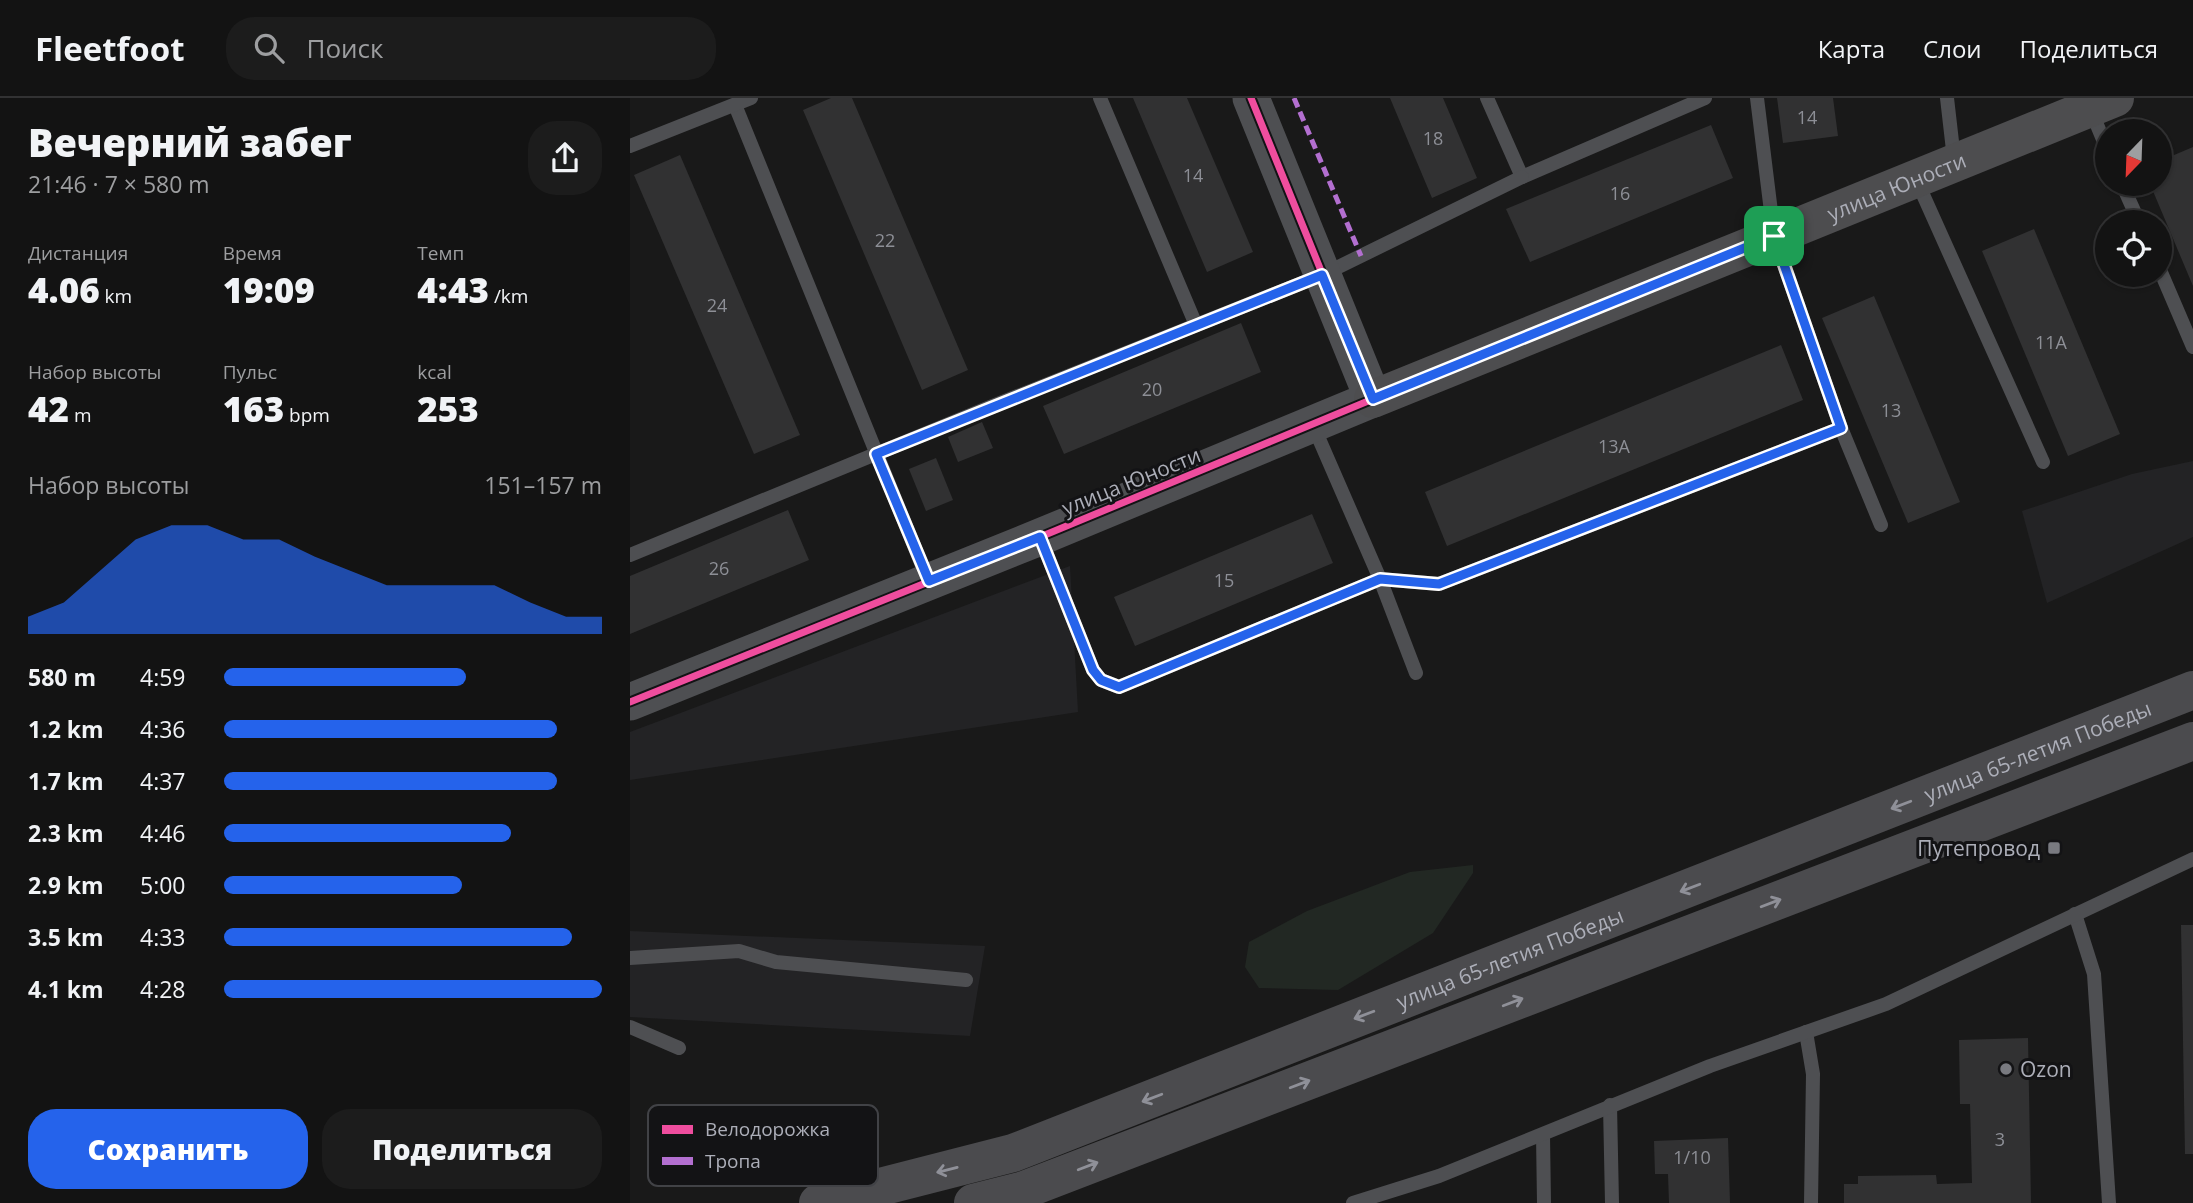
<!DOCTYPE html>
<html lang="ru">
<head>
<meta charset="utf-8">
<style>
	body { margin:0; font-family:"Open Sans",sans-serif; background:#1c1c1c; color:#f1f3f6; height:100vh; display:flex; flex-direction:column; font-size:26px; white-space:nowrap }
	* { box-sizing:border-box; margin:0 }
	p { font-size:23px; color:#9d9ea0 }
	.icon { flex:none; width:38px; height:38px; fill:none; stroke:currentColor; stroke-width:2; stroke-linecap:round; stroke-linejoin:round }
	.map { position:relative; flex:1; overflow:hidden }
	.sheet { display:flex; flex-direction:column; background:#131313; width:630px }
	.sheet>* { flex:none }
	.needle { width:46px; rotate:203deg }
	.fabs { position:absolute; left:1465px; top:21px; display:grid; gap:14px }
	.fabs a { display:grid; place-items:center; width:77px; height:77px; border-radius:50%; background:#131313; box-shadow:0 2px 5px #0004,0 0 0 2px #323233; font-size:35px }
	.pin { position:absolute; display:grid; place-items:center; width:60px; height:60px; color:#fff; margin:-30px; border-radius:14px; box-shadow:0 4px 10px #0006 }
	.round { display:grid; place-items:center; flex:none; width:74px; height:74px; border-radius:28px; background:#1c1c1c }
	.overview { display:flex; align-items:center; justify-content:space-between; height:119px; padding:0 28px }
	h1 { font-size:38px; font-weight:800; line-height:52px }
	.stats { display:grid; grid-template-columns:repeat(3,1fr); gap:10px; height:119px; padding:7px 28px }
	.stats div { display:grid; align-content:center }
	.stats b { font-size:35px; font-weight:800 }
	.stats small { font-size:19px; font-weight:400 }
	.stats p { font-size:19px }
	.chart { height:196px; padding:14px 28px }
	.chart p { display:flex; justify-content:space-between }
	.chart svg { width:100%; height:126px; margin-top:7px; fill:#2563eb; opacity:.7 }
	.button { display:flex; gap:14px; margin-top:auto; padding:14px 28px }
	.button a { flex:1; height:80px; border-radius:28px; background:#2563eb; color:#fff; font-size:28px; font-weight:800; line-height:80px; text-align:center }
	.button a+a { background:#1c1c1c; color:#f1f3f6 }
	ul { padding:0 28px; list-style:none; font-size:23px }
	li { display:grid; grid-template-columns:112px 84px 1fr; align-items:center; height:52px }
	li i { height:18px; border-radius:9px; background:#2563eb }
	header { display:flex; align-items:center; gap:42px; box-sizing:border-box; height:98px; padding:0 35px; background:#131313; border-bottom:2px solid #323233 }
	header strong { font-size:33px }
	nav { display:flex; gap:38px; margin-inline-start:auto; font-size:24px }
	.search { width:490px; height:63px; background:#1c1c1c; display:flex; align-items:center; gap:18px; box-sizing:border-box; padding:0 24px; border-radius:28px; color:#9d9ea0; font-size:26px }
	main { display:flex; flex:1; min-height:0 }
	.map>svg:first-child { display:block }
	.built { fill:#232325 }
	.green { fill:#222823 }
	.building { fill:#313132 }
	.lines { fill:none; stroke-linecap:round; stroke-linejoin:round }
	.service { stroke:#4e4f52; stroke-width:14 }
	.tertiary { stroke:#4e4f52; stroke-width:37 }
	.secondary { stroke:#4d4d4f; stroke-width:38 }
	.primary { stroke:#4b4b4e; stroke-width:38 }
	.quiet { stroke:#b36fd0; stroke-width:5; stroke-dasharray:10 5; stroke-linecap:butt }
	.cycleway-casing { stroke:#131315; stroke-width:11 }
	.cycleway { stroke:#ef4d9e; stroke-width:7 }
	.oneway { stroke:#8f9098 }
	.route-casing { stroke:#fff; stroke-width:14 }
	.route { stroke:#2563eb; stroke-width:9 }
	.poi-dot { fill:#797a80; stroke:#131315; stroke-width:2.5 }
	.labels { text-anchor:middle; dominant-baseline:central; stroke-width:6; stroke-linejoin:round; paint-order:stroke }
	.number-label { font-size:18px; fill:#8d8f96 }
	.street-label { font-size:21px; fill:#acaeb8; stroke:#131315 }
	.poi-label { font-size:21px; fill:#acaeb8; stroke:#131315; text-anchor:end }
	.key { fill:#131315; stroke:#414246; stroke-width:2 }
	.key-label { font-size:19px; fill:#acaeb8 }
</style>
</head>
<body>
<header>
<strong>Fleetfoot</strong>
<div class="search"><svg class="icon" aria-label="search" viewBox="0 0 24 24"><circle cx="10" cy="10" r="6"/><path d="M15 15l6 6"/></svg>Поиск</div>
<nav><a>Карта</a><a>Слои</a><a>Поделиться</a></nav>
</header>
<main>
<section class="sheet">
<div class="overview"><div><h1>Вечерний забег</h1><p>21:46 · 7 × 580 m</p></div><a class="round"><svg class="icon" aria-label="share" viewBox="0 0 24 24"><path d="M12 15V3M7 8l5-5 5 5M5 13v7h14v-7"/></svg></a></div>
<div class="stats">
<div><p>Дистанция</p><b>4.06<small> km</small></b></div>
<div><p>Время</p><b>19:09</b></div>
<div><p>Темп</p><b>4:43<small> /km</small></b></div>
</div>
<div class="stats">
<div><p>Набор высоты</p><b>42<small> m</small></b></div>
<div><p>Пульс</p><b>163<small> bpm</small></b></div>
<div><p>kcal</p><b>253</b></div>
</div>
<div class="chart"><p><span>Набор высоты</span>151–157 m</p>
<svg viewBox="0 0 160 44" preserveAspectRatio="none"><path d="M0 44V38L10 33L20 22L30 11L40 6L50 6L60 11L70 11L80 17L90 22L100 27L110 27L120 27L130 27L140 33L150 38L160 38V44z"/></svg>
</div>
<ul>
<li><b>580 m</b>4:59<i style="width:64%"></i></li>
<li><b>1.2 km</b>4:36<i style="width:88%"></i></li>
<li><b>1.7 km</b>4:37<i style="width:88%"></i></li>
<li><b>2.3 km</b>4:46<i style="width:76%"></i></li>
<li><b>2.9 km</b>5:00<i style="width:63%"></i></li>
<li><b>3.5 km</b>4:33<i style="width:92%"></i></li>
<li><b>4.1 km</b>4:28<i style="width:100%"></i></li>
</ul>
<div class="button"><a>Сохранить</a><a>Поделиться</a></div>
</section>
<div class="map">
<svg width="1563" height="1105" viewBox="0 0 1563 1105">
	<rect width="100%" height="100%" fill="#191919"/>
	<!-- built -->
	<g class="built">
		<polygon points="1563,363 1563,439 1417,505 1392,413 1502,376"/>
		<polygon points="440,468 448,614 0,682 0,634"/>
		<polygon points="0,833 355,848 340,938 0,919"/>
	</g>
	<!-- green -->
	<polygon class="green" points="843,767 843,775 803,835 708,892 629,890 615,869 619,844 677,813 780,774"/>
	<!-- building -->
	<g class="building">
		<polygon points="201,0 222,0 338,272 292,292 173,12"/>
		<polygon points="503,0 557,0 623,154 577,174"/>
		<polygon points="760,0 813,0 847,80 802,100"/>
		<polygon points="1147,0 1203,0 1208,38 1153,45"/>
		<polygon points="1081,27 1103,80 900,164 876,111"/>
		<polygon points="1563,49 1563,188 1520,86 1530,86 1530,63"/>
		<polygon points="50,57 170,337 124,356 4,77"/>
		<polygon points="1404,131 1490,336 1438,358 1352,153"/>
		<polygon points="1244,198 1330,404 1278,425 1192,220"/>
		<polygon points="611,225 631,274 434,356 413,308"/>
		<polygon points="1151,247 1173,302 817,448 795,394"/>
		<polygon points="352,324 363,350 328,364 318,339"/>
		<polygon points="306,360 323,402 296,413 279,371"/>
		<polygon points="158,412 179,462 0,536 0,478"/>
		<polygon points="682,416 703,465 505,548 484,499"/>
		<polygon points="1551,827 1563,827 1563,1056 1555,1056"/>
		<polygon points="1398,940 1401,1105 1214,1105 1214,1086 1228,1086 1228,1078 1306,1077 1307,1086 1342,1085 1340,1006 1330,1006 1329,942"/>
		<polygon points="1098,1040 1100,1105 1039,1105 1038,1076 1025,1076 1024,1043"/>
	</g>
	<g class="lines">
		<!-- service -->
		<g class="service">
			<polyline points="470,0 566,227"/>
			<polyline points="857,0 892,79 1075,0"/>
			<polyline points="1317,0 1324,61"/>
			<polyline points="105,7 298,482"/>
			<polyline points="1460,10 1477,51"/>
			<polyline points="0,48 121,0"/>
			<polyline points="1286,81 1413,364"/>
			<polyline points="1492,86 1509,124"/>
			<polyline points="1530,172 1563,249"/>
			<polyline points="683,327 750,481 786,575"/>
			<polyline points="1211,330 1251,427"/>
			<polyline points="410,439 463,572 471,582 489,589 750,481 809,486 1211,330 1144,138 1127,0"/>
			<polyline points="0,457 360,309 692,177 892,79"/>
			<polyline points="1445,816 1464,876 1479,1105"/>
			<polyline points="0,860 109,853 146,864 336,882"/>
			<polyline points="0,929 49,950"/>
			<polyline points="1176,934 1183,976 1181,1105"/>
			<polyline points="980,1007 982,1105"/>
			<polyline points="913,1037 914,1105"/>
			<polyline points="723,1105 809,1078 1080,968 1256,906 1563,761"/>
		</g>
		<!-- tertiary -->
		<polyline class="tertiary" points="0,604 410,439 743,301 621,0"/>
		<!-- secondary -->
		<path class="secondary" id="s1" d="M 743,301 L 1485,0"/>
		<!-- primary -->
		<g class="primary">
			<path id="s2" d="M 188,1105 L 383,1055 L 1563,592"/>
			<polyline points="343,1105 394,1092 1563,643"/>
		</g>
		<!-- quiet -->
		<polyline class="quiet" points="664,0 731,158"/>
		<defs>
			<polyline id="cycleway" points="0,604 410,439 743,301 621,0"/>
		</defs>
		<!-- cycleway casing -->
		<use href="#cycleway" class="cycleway-casing"/>
		<!-- cycleway -->
		<use href="#cycleway" class="cycleway"/>
	</g>
	<!-- one-way arrows -->
	<defs><path id="oneway-shaft" d="M-6 0H5M1.5-3L5.5 0L1.5 3" fill="none" stroke-width="1.6" stroke-linecap="round" stroke-linejoin="round" transform="scale(1.75)"/></defs>
	<g class="oneway">
		<use href="#oneway-shaft" transform="translate(1271 707) rotate(159)"/>
		<use href="#oneway-shaft" transform="translate(1060 790) rotate(159)"/>
		<use href="#oneway-shaft" transform="translate(1141 805) rotate(-21)"/>
		<use href="#oneway-shaft" transform="translate(883 904) rotate(-21)"/>
		<use href="#oneway-shaft" transform="translate(734 917) rotate(159)"/>
		<use href="#oneway-shaft" transform="translate(670 986) rotate(-21)"/>
		<use href="#oneway-shaft" transform="translate(522 1000) rotate(159)"/>
		<use href="#oneway-shaft" transform="translate(458 1068) rotate(-21)"/>
		<use href="#oneway-shaft" transform="translate(317 1072) rotate(166)"/>
	</g>
	<g class="lines">
		<defs>
			<polygon id="route" points="1144,138 1211,330 809,486 750,481 489,589 471,582 463,572 410,439 299,483 246,356 692,177 743,301"/>
		</defs>
		<!-- route casing -->
		<use href="#route" class="route-casing"/>
		<!-- route -->
		<use href="#route" class="route"/>
	</g>
	<!-- markers -->
	<g class="poi-dot">
		<rect x="1417" y="743" width="14" height="14" rx="3.5"/>
		<circle cx="1376" cy="971" r="7"/>
	</g>
	<g class="labels">
		<!-- number labels -->
		<g class="number-label">
			<text x="1177" y="19">14</text>
			<text x="803" y="40">18</text>
			<text x="563" y="77">14</text>
			<text x="990" y="95">16</text>
			<text x="255" y="142">22</text>
			<text x="87" y="207">24</text>
			<text x="1421" y="244">11А</text>
			<text x="522" y="291">20</text>
			<text x="1261" y="312">13</text>
			<text x="984" y="348">13А</text>
			<text x="89" y="470">26</text>
			<text x="594" y="482">15</text>
			<text x="1370" y="1041">3</text>
			<text x="1062" y="1059">1/10</text>
		</g>
		<!-- street labels -->
		<g class="street-label">
			<text stroke="none"><textPath href="#s1" startOffset="565">улица Юности</textPath></text>
			<text transform="translate(501 383) rotate(-22)">улица Юности</text>
			<text stroke="none"><textPath href="#s2" startOffset="1302">улица 65-летия Победы</textPath></text>
			<text stroke="none"><textPath href="#s2" startOffset="735">улица 65-летия Победы</textPath></text>
		</g>
		<!-- poi labels -->
		<g class="poi-label">
			<text x="1410" y="750">Путепровод</text>
			<text x="1390" y="971" text-anchor="start">Ozon</text>
		</g>
	</g>
	<!-- legend -->
	<rect x="18" y="1007" width="230" height="81" rx="10" class="key"/>
	<rect x="32" y="1027" width="31" height="9" fill="#ef4d9e"/>
	<rect x="32" y="1059" width="31" height="8" fill="#b36fd0"/>
	<g class="key-label">
		<text x="75" y="1038">Велодорожка</text>
		<text x="75" y="1070">Тропа</text>
	</g>
</svg>
<div class="fabs">
<a><svg class="needle" viewBox="-14 -14 28 28"><path d="M0-13l5 13h-10z" fill="#e53935"/><path d="M0 13l5-13h-10z" fill="#9d9ea0"/></svg></a>
<a><svg class="icon" aria-label="locate" viewBox="0 0 24 24"><circle cx="12" cy="12" r="6"/><path d="M12 2v4M12 18v4M2 12h4M18 12h4"/></svg></a>
</div>
<div class="pin" style="left:1144px;top:138px;background:#1e9e55"><svg class="icon" aria-label="arrive" viewBox="0 0 24 24"><path d="M6 21V4h12l-3 4 3 4H6"/></svg></div>
</div>
</main>
</body>
</html>
